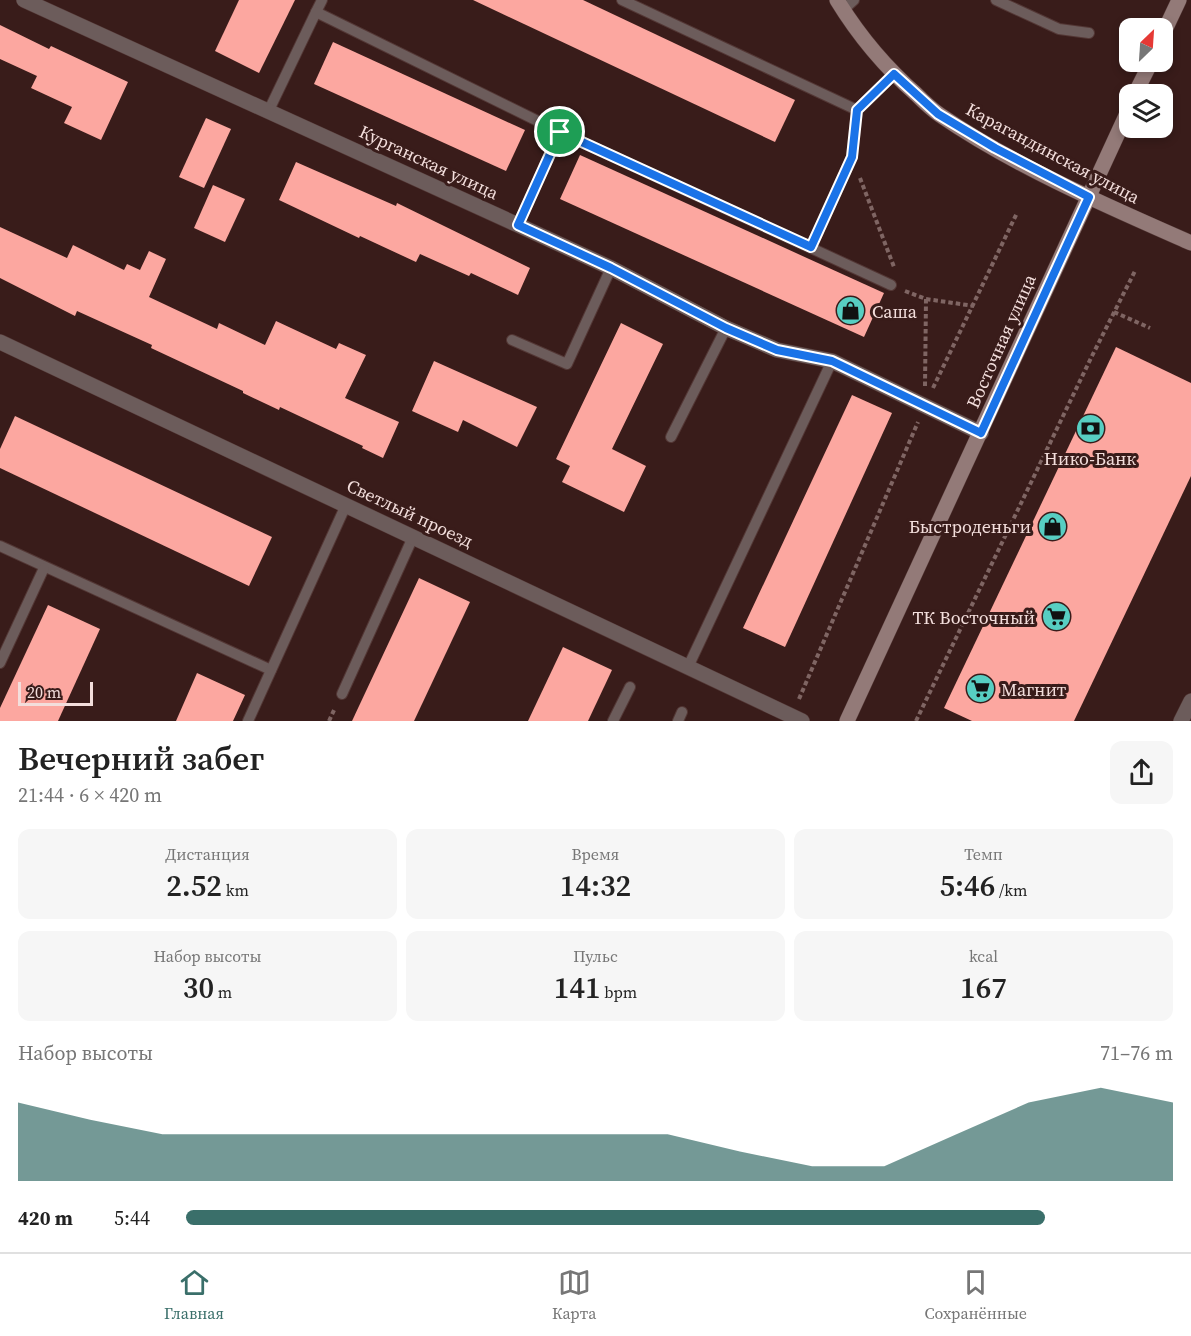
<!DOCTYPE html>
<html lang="ru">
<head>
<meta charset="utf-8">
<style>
	body { margin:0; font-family:"Source Serif 4",serif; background:#f6f6f6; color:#222; height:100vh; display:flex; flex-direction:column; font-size:22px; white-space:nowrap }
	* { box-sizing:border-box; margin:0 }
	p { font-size:20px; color:#767676 }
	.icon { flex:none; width:33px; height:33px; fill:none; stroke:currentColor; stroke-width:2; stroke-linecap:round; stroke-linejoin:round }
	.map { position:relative; height:721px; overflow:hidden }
	.details { display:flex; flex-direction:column; background:#fff; flex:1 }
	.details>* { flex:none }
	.needle { width:39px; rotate:25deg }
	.fabs { position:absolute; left:1119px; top:18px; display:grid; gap:12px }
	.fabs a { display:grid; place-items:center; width:54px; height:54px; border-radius:12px; background:#fff; box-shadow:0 3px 9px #0003; font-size:30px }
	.scale { position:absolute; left:18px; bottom:15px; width:75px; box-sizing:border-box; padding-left:6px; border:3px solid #f3dedc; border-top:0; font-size:16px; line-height:21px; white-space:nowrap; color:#f3dedc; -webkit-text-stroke:4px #391c1a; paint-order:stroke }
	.pin { position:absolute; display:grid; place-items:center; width:51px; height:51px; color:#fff; margin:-26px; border:3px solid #fff; border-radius:50%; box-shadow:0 2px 6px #0007 }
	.round { display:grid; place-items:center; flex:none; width:63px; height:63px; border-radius:12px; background:#f6f6f6 }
	.head { display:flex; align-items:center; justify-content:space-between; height:102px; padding:0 18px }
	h1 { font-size:33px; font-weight:600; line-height:45px }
	.metrics { display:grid; grid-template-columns:repeat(3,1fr); gap:9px; height:102px; padding:6px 18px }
	.metrics div { display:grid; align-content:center; border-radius:12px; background:#f6f6f6; text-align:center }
	.metrics b { font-size:30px; font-weight:600 }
	.metrics small { font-size:16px; font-weight:400 }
	.metrics p { font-size:16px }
	.chart { height:168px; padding:12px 18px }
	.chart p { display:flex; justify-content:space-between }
	.chart svg { width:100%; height:108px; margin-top:6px; fill:#3a6f6a; opacity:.7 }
	ul { padding:0 18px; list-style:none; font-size:20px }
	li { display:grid; grid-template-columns:96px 72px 1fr; align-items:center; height:45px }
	li i { height:15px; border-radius:8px; background:#3a6f6a }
	.tab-bar { display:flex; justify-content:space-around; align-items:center; height:84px; border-top:2px solid #e0e0e0; background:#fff; font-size:16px; color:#767676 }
	.tab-bar a { display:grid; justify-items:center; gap:3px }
	.tab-bar .current { color:#3a6f6a }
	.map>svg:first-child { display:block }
	.building { fill:#fca7a0 }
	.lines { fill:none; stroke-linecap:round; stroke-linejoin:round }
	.service-casing { stroke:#533735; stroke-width:12 }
	.minor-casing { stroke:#533735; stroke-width:16 }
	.secondary-casing { stroke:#533735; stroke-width:16 }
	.path { stroke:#7f6563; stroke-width:4; stroke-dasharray:4.5 3; stroke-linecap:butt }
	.service { stroke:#6c5c5b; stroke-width:10 }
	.minor { stroke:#6c5c5b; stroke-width:15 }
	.secondary { stroke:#937a78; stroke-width:15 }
	.route-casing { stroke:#fff; stroke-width:12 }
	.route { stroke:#1a73e8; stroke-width:8 }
	.labels { text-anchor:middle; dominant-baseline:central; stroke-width:6; stroke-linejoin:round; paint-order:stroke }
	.street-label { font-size:18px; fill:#f3dedc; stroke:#391c1a }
	.poi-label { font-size:18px; fill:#f3dedc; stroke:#391c1a; text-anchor:start }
</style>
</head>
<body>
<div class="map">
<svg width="1191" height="721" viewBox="0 0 1191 721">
	<rect width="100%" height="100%" fill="#391c1a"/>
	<!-- building -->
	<g class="building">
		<polygon points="239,0 295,0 259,73 215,51"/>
		<polygon points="473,0 583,0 795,100 775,142"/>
		<polygon points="0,25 49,49 51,46 128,82 101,140 64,123 72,107 31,88 37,76 0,59"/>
		<polygon points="333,42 525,130 506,171 314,84"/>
		<polygon points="206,118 231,129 204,188 179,177"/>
		<polygon points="580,155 884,293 864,337 560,199"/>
		<polygon points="296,162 396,206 397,203 530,268 518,295 471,273 469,276 420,254 416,262 360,236 359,238 279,200"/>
		<polygon points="213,185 245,199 225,242 194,228"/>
		<polygon points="0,227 67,258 73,245 124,270 127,264 140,270 149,251 166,259 149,297 217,329 219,323 265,345 276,321 336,349 339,343 366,355 345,398 399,422 383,458 362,448 363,446 280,407 279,410 243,393 243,391 151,348 152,345 77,311 75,316 0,278"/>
		<polygon points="621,323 663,344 612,449 646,466 624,512 562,482 570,466 556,459"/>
		<polygon points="1116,347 1191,383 1191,476 1074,721 972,721 944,708"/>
		<polygon points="434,361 537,407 517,447 463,420 458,432 412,411"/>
		<polygon points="852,395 892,413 785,647 743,628"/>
		<polygon points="15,416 272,537 249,586 0,468 0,449"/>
		<polygon points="419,578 470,602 414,721 352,721"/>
		<polygon points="48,605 100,629 58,721 0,721 0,708"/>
		<polygon points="563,647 612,670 588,721 528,721"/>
		<polygon points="197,673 245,695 233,721 176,721"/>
	</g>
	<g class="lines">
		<defs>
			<g id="service">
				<polyline points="622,0 857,110 894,74"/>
				<polyline points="996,0 1059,29 1089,33"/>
				<polyline points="843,10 854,0"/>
				<polyline points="316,12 322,0"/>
				<polyline points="269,110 316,12 560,132"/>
				<polyline points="518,225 560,132 891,285"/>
				<polyline points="811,247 852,157 857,110"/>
				<polyline points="512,340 567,364 611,268"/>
				<polyline points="671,437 726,328"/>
				<polyline points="0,546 271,670"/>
				<polyline points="0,663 44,568"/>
				<polyline points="688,667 832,361"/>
				<polyline points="342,694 413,537"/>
				<polyline points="248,721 346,505"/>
				<polyline points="613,721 630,687"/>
				<polyline points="678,721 682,712"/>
			</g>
			<g id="minor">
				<polyline points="24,0 518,225 611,268 726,328 777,350 832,361 981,433"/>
				<polyline points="0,342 802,721"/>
				<polyline points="1181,721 1191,701"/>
			</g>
			<g id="secondary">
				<path d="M 837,0 C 859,36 884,66 916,94 C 923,101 931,109 940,115 C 1016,167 1107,206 1191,243"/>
				<polyline points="1162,36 1179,0"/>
				<polyline points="1135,94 1151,62"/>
				<polyline points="847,721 1130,107"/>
			</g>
		</defs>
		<!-- service casing -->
		<use href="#service" class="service-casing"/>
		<!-- minor casing -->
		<use href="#minor" class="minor-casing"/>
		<!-- secondary casing -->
		<use href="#secondary" class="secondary-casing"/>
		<!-- path -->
		<g class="path">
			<polyline points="860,178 894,267"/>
			<polyline points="905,291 926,299 974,306"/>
			<polyline points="1114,312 1150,328"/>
			<polyline points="925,386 926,299"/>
			<polyline points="933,388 1017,213"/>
			<polyline points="799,699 918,422"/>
			<polyline points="329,721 335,708"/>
			<polyline points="916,721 1092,356 1135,271"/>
		</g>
		<!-- service -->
		<use href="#service" class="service"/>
		<!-- minor -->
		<use href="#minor" class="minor"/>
		<!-- secondary -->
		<use href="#secondary" class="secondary"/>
	</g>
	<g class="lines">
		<defs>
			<polygon id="route" points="894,74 938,114 995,148 1089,197 981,433 832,361 777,350 726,328 611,268 518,225 560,132 811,247 852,157 857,110"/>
		</defs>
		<!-- route casing -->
		<use href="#route" class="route-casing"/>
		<!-- route -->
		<use href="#route" class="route"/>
	</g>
	<!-- icons -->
	<defs>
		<symbol id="shop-disc" viewBox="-11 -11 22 22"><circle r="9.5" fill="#57cec2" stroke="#391c1a"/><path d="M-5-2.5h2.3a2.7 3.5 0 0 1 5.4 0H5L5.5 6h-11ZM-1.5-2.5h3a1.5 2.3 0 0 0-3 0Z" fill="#111"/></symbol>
		<symbol id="bank-disc" viewBox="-11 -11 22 22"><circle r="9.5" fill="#57cec2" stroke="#391c1a"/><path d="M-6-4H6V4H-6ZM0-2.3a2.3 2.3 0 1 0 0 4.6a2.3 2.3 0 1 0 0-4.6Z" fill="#111"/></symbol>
		<symbol id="supermarket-disc" viewBox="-11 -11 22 22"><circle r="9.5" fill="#57cec2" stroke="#391c1a"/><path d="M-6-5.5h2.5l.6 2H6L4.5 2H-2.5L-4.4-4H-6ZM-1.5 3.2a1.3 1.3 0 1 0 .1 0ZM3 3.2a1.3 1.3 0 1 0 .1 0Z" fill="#111"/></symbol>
	</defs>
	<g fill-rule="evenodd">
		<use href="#shop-disc" x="834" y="294" width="33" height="33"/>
		<use href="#bank-disc" x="1074" y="412" width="33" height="33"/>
		<use href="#shop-disc" x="1036" y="510" width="33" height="33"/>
		<use href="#supermarket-disc" x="1040" y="600" width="33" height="33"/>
		<use href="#supermarket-disc" x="964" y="672" width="33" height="33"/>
	</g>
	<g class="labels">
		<!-- street labels -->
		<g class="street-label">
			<text transform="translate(1053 153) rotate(28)">Карагандинская улица</text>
			<text transform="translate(429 162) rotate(25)">Курганская улица</text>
			<text transform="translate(1001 341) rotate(-66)">Восточная улица</text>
			<text transform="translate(410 513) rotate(25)">Светлый проезд</text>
		</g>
		<!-- poi labels -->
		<g class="poi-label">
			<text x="872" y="311">Саша</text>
			<text x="1090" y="458" text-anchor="middle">Нико-Банк</text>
			<text x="1031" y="526" text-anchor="end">Быстроденьги</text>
			<text x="1035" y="617" text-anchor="end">ТК Восточный</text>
			<text x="1001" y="689">Магнит</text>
		</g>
	</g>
</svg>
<div class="fabs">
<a><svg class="needle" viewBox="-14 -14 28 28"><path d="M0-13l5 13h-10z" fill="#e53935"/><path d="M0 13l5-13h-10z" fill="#767676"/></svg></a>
<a><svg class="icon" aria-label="layers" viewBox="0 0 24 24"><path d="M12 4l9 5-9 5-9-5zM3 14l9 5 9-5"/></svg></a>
</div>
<div class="scale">20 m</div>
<div class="pin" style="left:560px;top:132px;background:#1e9e55"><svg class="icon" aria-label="arrive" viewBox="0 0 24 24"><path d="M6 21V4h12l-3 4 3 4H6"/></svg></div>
</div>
<section class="details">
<div class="head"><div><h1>Вечерний забег</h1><p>21:44 · 6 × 420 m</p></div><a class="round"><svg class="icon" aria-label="share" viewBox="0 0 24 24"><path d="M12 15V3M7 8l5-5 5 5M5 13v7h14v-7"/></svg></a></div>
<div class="metrics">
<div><p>Дистанция</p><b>2.52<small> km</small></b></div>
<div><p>Время</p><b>14:32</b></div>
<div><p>Темп</p><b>5:46<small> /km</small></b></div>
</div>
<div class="metrics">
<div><p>Набор высоты</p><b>30<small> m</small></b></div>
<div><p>Пульс</p><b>141<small> bpm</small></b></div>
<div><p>kcal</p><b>167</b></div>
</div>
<div class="chart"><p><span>Набор высоты</span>71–76 m</p>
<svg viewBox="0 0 160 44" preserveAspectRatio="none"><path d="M0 44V12L10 19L20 25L30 25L40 25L50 25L60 25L70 25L80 25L90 25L100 32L110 38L120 38L130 25L140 12L150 6L160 12V44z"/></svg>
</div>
<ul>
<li><b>420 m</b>5:44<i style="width:87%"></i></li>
</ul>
</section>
<nav class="tab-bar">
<a class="current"><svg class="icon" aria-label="home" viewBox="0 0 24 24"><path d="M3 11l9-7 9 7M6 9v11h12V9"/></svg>Главная</a>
<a><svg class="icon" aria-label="map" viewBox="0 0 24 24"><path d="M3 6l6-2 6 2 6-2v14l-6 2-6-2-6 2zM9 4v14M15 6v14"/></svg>Карта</a>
<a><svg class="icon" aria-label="saved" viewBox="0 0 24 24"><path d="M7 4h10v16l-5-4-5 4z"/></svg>Сохранённые</a>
</nav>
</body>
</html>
